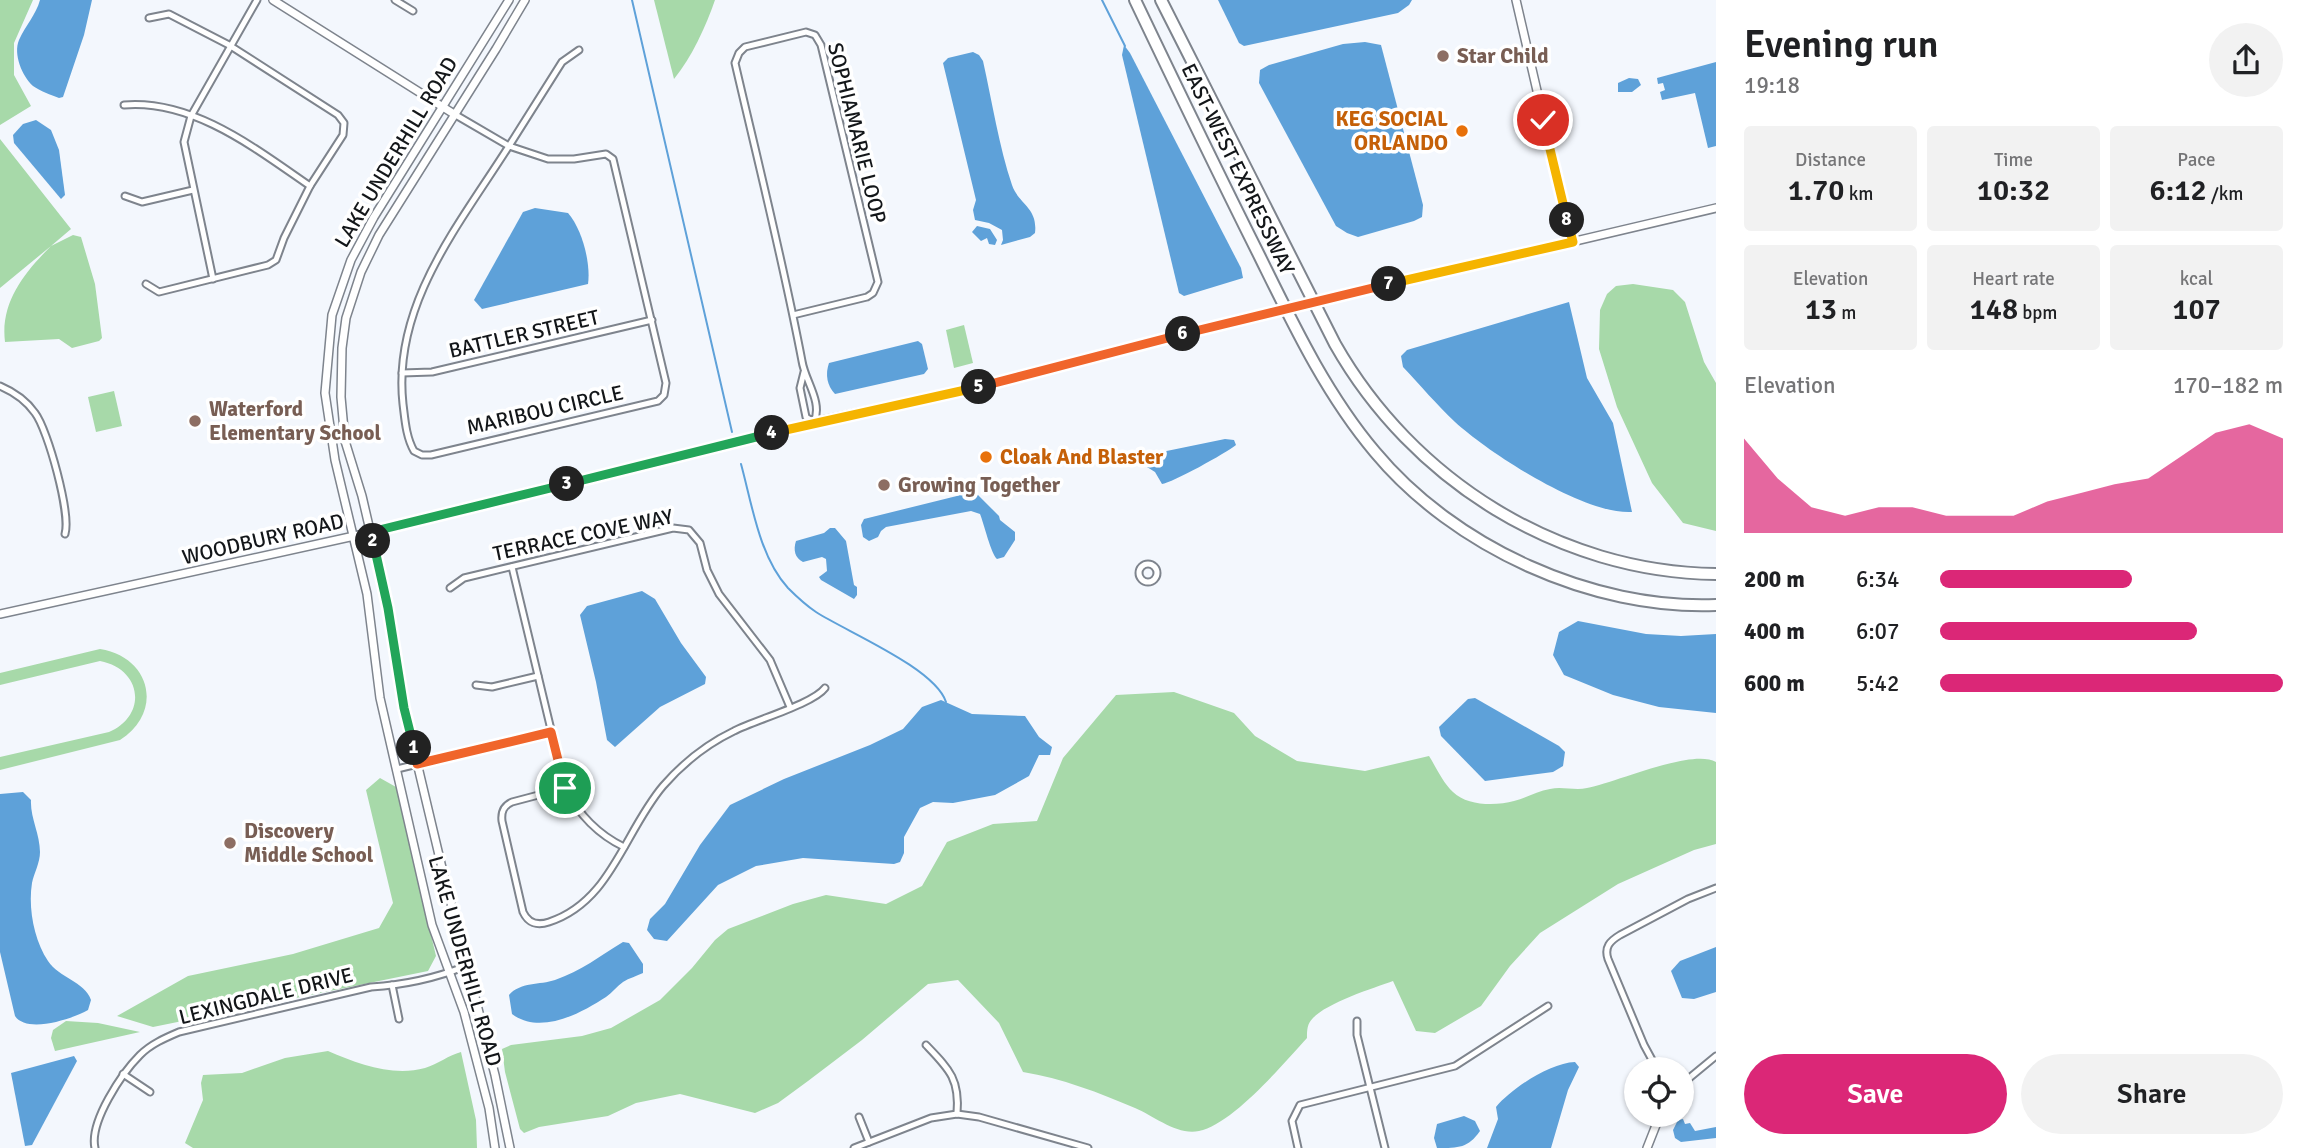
<!DOCTYPE html>
<html lang="en">
<head>
<meta charset="utf-8">
<style>
	body { margin:0; font-family:Signika,sans-serif; background:#f2f2f2; color:#202124; height:100vh; display:flex; flex-direction:column; font-size:26px; white-space:nowrap }
	* { box-sizing:border-box; margin:0 }
	p { font-size:23px; color:#757577 }
	.icon { flex:none; width:38px; height:38px; fill:none; stroke:currentColor; stroke-width:2; stroke-linecap:round; stroke-linejoin:round }
	.map { position:relative; flex:1; overflow:hidden }
	.details { display:flex; flex-direction:column; background:#fff; width:595px }
	.details>* { flex:none }
	.controls { position:absolute; left:1624px; top:1057px; display:grid; gap:14px }
	.controls a { display:grid; place-items:center; width:70px; height:70px; border-radius:50%; background:#fff; box-shadow:0 2px 5px #0004; font-size:35px }
	.pin { position:absolute; display:grid; place-items:center; width:60px; height:60px; color:#fff; margin:-30px; border:4px solid #fff; border-radius:50%; box-shadow:0 2px 7px #0007 }
	.km { position:absolute; width:35px; height:35px; margin:-18px; border-radius:50%; background:#222; color:#fff; font-size:19px; line-height:35px; text-align:center }
	.round { display:grid; place-items:center; flex:none; width:74px; height:74px; border-radius:37px; background:#f2f2f2 }
	.overview { display:flex; align-items:center; justify-content:space-between; height:119px; padding:0 28px }
	h1 { font-size:38px; font-weight:600; line-height:52px }
	.stats { display:grid; grid-template-columns:repeat(3,1fr); gap:10px; height:119px; padding:7px 28px }
	.stats div { display:grid; align-content:center; border-radius:7px; background:#f2f2f2; text-align:center }
	.stats b { font-size:30px; font-weight:600 }
	.stats small { font-size:19px; font-weight:400 }
	.stats p { font-size:19px }
	.chart { height:196px; padding:14px 28px }
	.chart p { display:flex; justify-content:space-between }
	.chart svg { width:100%; height:126px; margin-top:7px; fill:#db2777; opacity:.7 }
	.button { display:flex; gap:14px; margin-top:auto; padding:14px 28px }
	.button a { flex:1; height:80px; border-radius:42px; background:#db2777; color:#fff; font-size:28px; font-weight:600; line-height:80px; text-align:center }
	.button a+a { background:#f2f2f2; color:#202124 }
	ul { padding:0 28px; list-style:none; font-size:23px }
	li { display:grid; grid-template-columns:112px 84px 1fr; align-items:center; height:52px }
	li i { height:18px; border-radius:9px; background:#db2777 }
	main { display:flex; flex:1; min-height:0 }
	.map>svg:first-child { display:block }
	.green { fill:#a7d9a9 }
	.water { fill:#5ea1d9 }
	.lines { fill:none; stroke-linecap:round; stroke-linejoin:round }
	.stream { stroke:#5ea1d9; stroke-width:2 }
	.minor-casing { stroke:#7e848d; stroke-width:9 }
	.tertiary-casing { stroke:#7e848d; stroke-width:10 }
	.motorway-casing { stroke:#7e848d; stroke-width:14 }
	.minor { stroke:#fff; stroke-width:5 }
	.tertiary { stroke:#fff; stroke-width:7 }
	.motorway { stroke:#fff; stroke-width:10 }
	.tertiary-bridge-casing { stroke:#7e848d; stroke-width:10; stroke-linecap:butt }
	.tertiary-bridge { stroke:#fff; stroke-width:7 }
	.split-1-casing { stroke:#fff; stroke-width:14 }
	.split-2-casing { stroke:#fff; stroke-width:14 }
	.split-3-casing { stroke:#fff; stroke-width:14 }
	.split-4-casing { stroke:#fff; stroke-width:14 }
	.split-5-casing { stroke:#fff; stroke-width:14 }
	.split-6-casing { stroke:#fff; stroke-width:14 }
	.split-7-casing { stroke:#fff; stroke-width:14 }
	.split-8-casing { stroke:#fff; stroke-width:14 }
	.split-9-casing { stroke:#fff; stroke-width:14 }
	.split-1 { stroke:#f0652b; stroke-width:9 }
	.split-2 { stroke:#22a559; stroke-width:9 }
	.split-3 { stroke:#22a559; stroke-width:9 }
	.split-4 { stroke:#22a559; stroke-width:9 }
	.split-5 { stroke:#f5b400; stroke-width:9 }
	.split-6 { stroke:#f0652b; stroke-width:9 }
	.split-7 { stroke:#f0652b; stroke-width:9 }
	.split-8 { stroke:#f5b400; stroke-width:9 }
	.split-9 { stroke:#f5b400; stroke-width:9 }
	.education-dot { fill:#8d6e63; stroke:#fff; stroke-width:2.5 }
	.food-dot { fill:#e8710a; stroke:#fff; stroke-width:2.5 }
	.labels { text-anchor:middle; dominant-baseline:central; stroke-width:7; stroke-linejoin:round; paint-order:stroke }
	.education-label { font-size:21px; font-weight:bold; fill:#785e54; stroke:#fff; text-anchor:start }
	.food-label { font-size:21px; font-weight:bold; fill:#c56008; stroke:#fff; text-anchor:end }
	.street-label { font-size:21px; fill:#131619; stroke:#fff }
</style>
</head>
<body>
<main>
<div class="map">
<svg width="1716" height="1148" viewBox="0 0 1716 1148">
	<rect width="100%" height="100%" fill="#f3f7fd"/>
	<!-- green -->
	<g class="green">
		<polygon points="0,0 33,0 14,43 14,75 31,106 0,125"/>
		<path d="M 654,0 L 715,0 C 706,26 692,57 674,79 Z"/>
		<path d="M 0,139 L 71,229 L 51,246 L 73,235 L 81,237 L 95,284 L 102,338 L 99,341 L 72,348 L 59,339 L 5,342 C 0,302 25,272 51,246 L 0,288 Z"/>
		<polygon points="1633,284 1673,290 1685,302 1704,362 1716,383 1716,531 1683,523 1652,483 1617,407 1599,349 1600,310 1607,294 1616,286"/>
		<polygon points="964,325 973,363 954,368 946,330"/>
		<polygon points="114,391 122,426 96,432 88,397"/>
		<path d="M 100,649 C 151,657 164,712 120,740 L 0,770 L 0,757 L 109,732 C 148,715 142,669 100,661 L 0,685 L 0,673 Z"/>
		<path d="M 1174,692 L 1234,713 L 1255,736 L 1297,761 L 1365,771 L 1429,756 C 1436,767 1443,783 1453,792 C 1467,806 1496,806 1514,801 C 1526,798 1537,791 1550,789 C 1562,786 1575,791 1587,788 C 1615,783 1692,748 1716,762 L 1716,844 L 1694,850 L 1618,884 L 1540,933 L 1510,966 L 1481,1006 L 1435,1033 L 1416,1031 L 1393,981 C 1373,988 1327,1003 1313,1018 C 1307,1024 1307,1030 1307,1038 C 1283,1064 1233,1124 1199,1131 C 1178,1136 1154,1116 1135,1108 C 1100,1093 1061,1078 1023,1072 L 999,1023 L 958,980 L 928,984 L 862,1040 L 808,1081 L 778,1103 L 755,1113 L 680,1094 L 636,1103 L 608,1116 L 539,1127 L 524,1133 L 520,1129 L 505,1072 L 502,1049 L 511,1045 L 582,1036 L 611,1028 L 660,1000 L 692,968 L 715,940 L 728,929 L 793,904 L 826,895 L 886,904 L 922,886 L 947,842 L 993,824 L 1037,821 L 1063,758 L 1116,695 Z"/>
		<polygon points="380,778 396,787 436,956 428,971 153,1027 117,1016 188,976 293,954 379,928 393,903 366,790"/>
		<polygon points="66,1021 98,1023 140,1032 55,1051 51,1038 53,1030"/>
		<path d="M 328,1051 C 358,1064 393,1077 425,1068 C 438,1064 449,1055 461,1052 L 476,1120 L 477,1148 L 193,1148 L 185,1143 L 203,1100 L 201,1083 L 203,1075 L 242,1073 L 285,1058 Z"/>
	</g>
	<!-- water -->
	<g class="water">
		<path d="M 40,0 L 92,0 L 84,35 L 63,97 L 59,98 C 51,95 40,91 33,86 C 22,76 13,54 19,40 C 25,26 36,15 40,0 Z"/>
		<polygon points="1218,0 1412,0 1409,5 1398,13 1244,46 1239,43"/>
		<polygon points="1365,42 1381,45 1423,205 1422,217 1414,221 1358,237 1347,233 1336,226 1259,83 1260,70 1269,65 1343,44"/>
		<polygon points="1124,45 1130,53 1241,268 1243,278 1184,296 1179,293 1122,55"/>
		<path d="M 973,52 L 979,55 L 983,61 C 992,101 999,147 1012,185 C 1019,205 1038,207 1035,233 L 1030,237 L 1001,245 L 1003,240 L 1002,230 L 989,223 L 975,220 L 973,210 L 976,200 L 943,63 L 948,58 Z"/>
		<polygon points="1716,62 1716,146 1708,148 1695,93 1662,100 1660,92 1665,90 1663,83 1658,84 1657,78"/>
		<polygon points="1629,78 1638,79 1641,85 1632,92 1618,92 1618,83"/>
		<polygon points="36,120 51,130 59,150 65,195 61,199 14,143 13,135 23,124"/>
		<path d="M 535,208 L 568,213 C 582,229 591,263 588,284 L 482,309 L 474,300 L 523,212 Z"/>
		<polygon points="977,226 990,229 997,240 995,245 989,244 987,238 981,241 972,232"/>
		<path d="M 1569,302 L 1587,378 L 1613,423 L 1632,512 C 1585,515 1490,454 1455,422 C 1437,405 1420,385 1403,367 L 1401,356 L 1407,350 Z"/>
		<path d="M 918,341 L 922,344 L 928,369 L 924,374 L 835,394 C 827,386 825,374 829,363 Z"/>
		<path d="M 1225,439 L 1234,440 L 1236,445 C 1226,453 1172,483 1162,484 L 1155,472 L 1147,467 L 1152,454 Z"/>
		<path d="M 969,493 L 978,495 L 999,516 L 1000,520 L 1015,532 L 1015,540 L 1004,557 L 997,559 C 991,554 984,524 980,514 L 971,511 L 886,527 L 881,531 L 878,537 L 869,541 L 863,537 L 861,525 L 864,519 Z"/>
		<path d="M 830,528 L 835,528 L 846,541 L 854,585 L 857,587 L 857,595 L 854,599 L 821,580 L 819,577 L 827,571 L 826,559 L 822,557 L 803,562 C 795,558 793,550 796,541 L 824,533 Z"/>
		<polygon points="642,591 655,599 681,643 706,677 705,684 660,707 615,747 607,740 596,682 580,615 587,606"/>
		<polygon points="1578,621 1646,634 1681,636 1716,634 1716,713 1659,707 1613,695 1564,675 1553,655 1559,632"/>
		<polygon points="1475,698 1559,746 1565,752 1563,766 1553,772 1485,781 1441,736 1439,727 1468,699"/>
		<polygon points="941,700 972,714 1025,716 1039,737 1052,747 1050,755 1039,755 1029,776 995,795 953,803 933,802 920,808 904,837 904,853 900,862 894,864 803,858 756,866 718,885 667,941 654,939 647,930 650,919 665,904 700,845 730,805 784,779 870,745 903,729 922,707"/>
		<path d="M 23,792 L 31,800 C 30,817 40,834 40,852 C 40,863 34,873 32,883 C 28,908 34,940 48,961 C 59,978 84,981 91,1000 L 88,1010 C 72,1019 27,1034 15,1016 L 0,952 L 0,794 Z"/>
		<path d="M 623,942 L 629,943 L 643,964 L 643,973 C 637,976 629,978 623,982 C 617,986 612,993 606,997 C 580,1014 540,1035 512,1014 L 509,995 C 520,982 540,985 555,980 C 581,971 600,956 623,942 Z"/>
		<polygon points="1716,947 1716,992 1694,999 1682,998 1671,971 1680,961"/>
		<polygon points="74,1056 77,1061 32,1145 25,1146 11,1073"/>
		<path d="M 1575,1062 L 1579,1067 L 1568,1090 L 1551,1148 L 1487,1148 L 1498,1119 L 1496,1107 C 1512,1088 1550,1063 1575,1062 Z"/>
		<path d="M 1464,1116 L 1475,1121 L 1480,1131 C 1468,1148 1459,1148 1437,1148 L 1434,1138 L 1437,1124 Z"/>
		<polygon points="1683,1119 1685,1124 1690,1123 1695,1131 1716,1127 1716,1138 1681,1142 1675,1138 1673,1130 1678,1120"/>
	</g>
	<g class="lines">
		<!-- stream -->
		<g class="stream">
			<polyline points="632,0 732,432"/>
			<polyline points="1102,0 1125,46"/>
			<path d="M 741,464 C 752,504 759,556 788,588 C 796,596 807,606 816,612 C 847,632 935,668 946,702"/>
		</g>
		<defs>
			<g id="minor">
				<polyline points="395,0 413,11"/>
				<path d="M 124,105 C 193,99 256,149 310,186"/>
				<path d="M 454,114 L 509,146 C 459,225 392,305 403,404 C 405,420 406,437 414,451 L 422,455 L 431,455 L 658,401 L 664,395 L 666,383 L 613,159 L 606,154 L 574,159 L 548,159 L 509,146 L 562,62 L 579,50"/>
				<polyline points="125,196 142,202 193,190"/>
				<polyline points="213,279 184,142 191,116 257,0"/>
				<polyline points="146,284 159,292 268,265 276,260 284,238 310,186 343,135 344,123 338,115 229,45 169,14 149,18"/>
				<path d="M 793,315 L 867,297 L 873,293 L 878,282 L 821,45 L 815,35 L 806,32 L 745,47 L 739,53 L 735,63 C 758,162 783,261 802,361 C 805,381 823,402 814,422 L 806,417 L 800,388 L 804,372"/>
				<polyline points="402,373 432,372 652,320"/>
				<path d="M 0,386 C 14,392 26,400 35,413 C 48,430 71,514 65,534"/>
				<circle cx="1148" cy="573" r="9"/>
				<path d="M 512,567 L 565,788 C 579,815 597,834 624,847"/>
				<polyline points="450,588 464,578 673,528 689,530 700,543 707,570 719,594 770,660 790,707"/>
				<polyline points="476,685 492,687 538,676"/>
				<polyline points="397,769 551,732"/>
				<path d="M 565,788 L 512,802 C 503,806 501,812 502,821 L 523,912 C 528,923 537,926 549,922 C 611,902 624,832 663,786 C 683,763 707,744 734,731 C 755,720 813,704 825,688"/>
				<polyline points="392,985 399,1019"/>
				<polyline points="1357,1021 1357,1035 1385,1148"/>
				<path d="M 926,1045 C 949,1069 960,1079 957,1114"/>
				<path d="M 1657,1069 L 1644,1045 L 1608,959 C 1604,947 1610,941 1620,935 L 1688,899 L 1716,888"/>
				<polyline points="123,1074 150,1092"/>
				<polyline points="1682,1084 1716,1056"/>
				<polyline points="859,1117 869,1142"/>
				<path d="M 95,1148 C 89,1122 122,1073 140,1055 C 151,1044 165,1038 179,1032 L 371,987 C 403,985 436,978 466,966"/>
				<polyline points="854,1148 931,1118 957,1114 979,1117 1088,1148"/>
				<polyline points="1298,1148 1292,1121 1300,1105 1455,1066 1548,1006"/>
			</g>
			<g id="tertiary">
				<polyline points="273,0 454,114"/>
				<polyline points="1516,0 1572,242"/>
				<polyline points="1333,298 1716,208"/>
				<polyline points="0,614 377,531 814,422 983,386 1267,313"/>
				<polyline points="495,1148 489,1108 464,1012 432,925 380,698 367,594 335,460 325,393 332,315 351,260 374,217 509,0"/>
				<polyline points="510,1148 495,1075 443,872 404,708 388,608 362,496 345,441 341,397 342,348 346,318 361,272 379,235 496,49 525,0"/>
				<polyline points="1647,1148 1660,1115"/>
			</g>
			<g id="motorway">
				<path d="M 1135,0 C 1176,86 1217,171 1260,257 C 1293,324 1326,394 1375,452 C 1454,547 1592,610 1716,605"/>
				<path d="M 1161,0 L 1335,344 C 1412,480 1558,572 1716,574"/>
			</g>
		</defs>
		<!-- minor casing -->
		<use href="#minor" class="minor-casing"/>
		<!-- tertiary casing -->
		<use href="#tertiary" class="tertiary-casing"/>
		<!-- motorway casing -->
		<use href="#motorway" class="motorway-casing"/>
		<!-- minor -->
		<use href="#minor" class="minor"/>
		<!-- tertiary -->
		<use href="#tertiary" class="tertiary"/>
		<!-- motorway -->
		<use href="#motorway" class="motorway"/>
		<defs>
			<polyline id="tertiary-bridge" points="1267,313 1333,298"/>
		</defs>
		<!-- tertiary-bridge casing -->
		<use href="#tertiary-bridge" class="tertiary-bridge-casing"/>
		<!-- tertiary-bridge -->
		<use href="#tertiary-bridge" class="tertiary-bridge"/>
	</g>
	<g class="lines">
		<defs>
			<polyline id="split-1" points="414,748 417,764 551,732 565,788"/>
			<polyline id="split-2" points="373,541 388,608 404,708 414,748"/>
			<polyline id="split-3" points="373,541 371,532 567,484"/>
			<polyline id="split-4" points="567,484 772,433"/>
			<polyline id="split-5" points="772,433 979,387"/>
			<polyline id="split-6" points="979,387 1183,334"/>
			<polyline id="split-7" points="1183,334 1389,284"/>
			<polyline id="split-8" points="1389,284 1573,242 1567,220"/>
			<polyline id="split-9" points="1543,120 1567,220"/>
		</defs>
		<!-- split-1 casing -->
		<use href="#split-1" class="split-1-casing"/>
		<!-- split-2 casing -->
		<use href="#split-2" class="split-2-casing"/>
		<!-- split-3 casing -->
		<use href="#split-3" class="split-3-casing"/>
		<!-- split-4 casing -->
		<use href="#split-4" class="split-4-casing"/>
		<!-- split-5 casing -->
		<use href="#split-5" class="split-5-casing"/>
		<!-- split-6 casing -->
		<use href="#split-6" class="split-6-casing"/>
		<!-- split-7 casing -->
		<use href="#split-7" class="split-7-casing"/>
		<!-- split-8 casing -->
		<use href="#split-8" class="split-8-casing"/>
		<!-- split-9 casing -->
		<use href="#split-9" class="split-9-casing"/>
		<!-- split-1 -->
		<use href="#split-1" class="split-1"/>
		<!-- split-2 -->
		<use href="#split-2" class="split-2"/>
		<!-- split-3 -->
		<use href="#split-3" class="split-3"/>
		<!-- split-4 -->
		<use href="#split-4" class="split-4"/>
		<!-- split-5 -->
		<use href="#split-5" class="split-5"/>
		<!-- split-6 -->
		<use href="#split-6" class="split-6"/>
		<!-- split-7 -->
		<use href="#split-7" class="split-7"/>
		<!-- split-8 -->
		<use href="#split-8" class="split-8"/>
		<!-- split-9 -->
		<use href="#split-9" class="split-9"/>
	</g>
	<!-- markers -->
	<g class="education-dot">
		<circle cx="1443" cy="56" r="7"/>
		<circle cx="195" cy="421" r="7"/>
		<circle cx="884" cy="485" r="7"/>
		<circle cx="230" cy="843" r="7"/>
	</g>
	<g class="food-dot">
		<circle cx="1462" cy="131" r="7"/>
		<circle cx="986" cy="457" r="7"/>
	</g>
	<g class="labels">
		<!-- education labels -->
		<g class="education-label">
			<text x="1457" y="56">Star Child</text>
			<text x="209" y="409">Waterford<tspan x="209" dy="24">Elementary School</tspan></text>
			<text x="898" y="485">Growing Together</text>
			<text x="244" y="831">Discovery<tspan x="244" dy="24">Middle School</tspan></text>
		</g>
		<!-- food labels -->
		<g class="food-label">
			<text x="1448" y="119">KEG SOCIAL<tspan x="1448" dy="24">ORLANDO</tspan></text>
			<text x="1000" y="457" text-anchor="start">Cloak And Blaster</text>
		</g>
		<!-- street labels -->
		<g class="street-label">
			<text transform="translate(857 133) rotate(76)">SOPHIAMARIE LOOP</text>
			<text transform="translate(396 152) rotate(-59)">LAKE UNDERHILL ROAD</text>
			<text transform="translate(1238 169) rotate(64)">EAST-WEST EXPRESSWAY</text>
			<text transform="translate(524 334) rotate(-13)">BATTLER STREET</text>
			<text transform="translate(545 410) rotate(-13)">MARIBOU CIRCLE</text>
			<text transform="translate(583 535) rotate(-12)">TERRACE COVE WAY</text>
			<text transform="translate(263 539) rotate(-13)">WOODBURY ROAD</text>
			<text transform="translate(465 961) rotate(74)">LAKE UNDERHILL ROAD</text>
			<text transform="translate(266 996) rotate(-14)">LEXINGDALE DRIVE</text>
		</g>
	</g>
</svg>
<div class="controls">
<a><svg class="icon" aria-label="locate" viewBox="0 0 24 24"><circle cx="12" cy="12" r="6"/><path d="M12 2v4M12 18v4M2 12h4M18 12h4"/></svg></a>
</div>
<div class="pin" style="left:565px;top:788px;background:#1e9e55"><svg class="icon" aria-label="arrive" viewBox="0 0 24 24"><path d="M6 21V4h12l-3 4 3 4H6"/></svg></div>
<div class="pin" style="left:1543px;top:120px;background:#d93025"><svg class="icon" aria-label="check" viewBox="0 0 24 24"><path d="M5 12l5 5 9-10"/></svg></div>
<b class="km" style="left:414px;top:748px">1</b>
<b class="km" style="left:373px;top:541px">2</b>
<b class="km" style="left:567px;top:484px">3</b>
<b class="km" style="left:772px;top:433px">4</b>
<b class="km" style="left:979px;top:387px">5</b>
<b class="km" style="left:1183px;top:334px">6</b>
<b class="km" style="left:1389px;top:284px">7</b>
<b class="km" style="left:1567px;top:220px">8</b>
</div>
<section class="details">
<div class="overview"><div><h1>Evening run</h1><p>19:18</p></div><a class="round"><svg class="icon" aria-label="share" viewBox="0 0 24 24"><path d="M12 15V3M7 8l5-5 5 5M5 13v7h14v-7"/></svg></a></div>
<div class="stats">
<div><p>Distance</p><b>1.70<small> km</small></b></div>
<div><p>Time</p><b>10:32</b></div>
<div><p>Pace</p><b>6:12<small> /km</small></b></div>
</div>
<div class="stats">
<div><p>Elevation</p><b>13<small> m</small></b></div>
<div><p>Heart rate</p><b>148<small> bpm</small></b></div>
<div><p>kcal</p><b>107</b></div>
</div>
<div class="chart"><p><span>Elevation</span>170–182 m</p>
<svg viewBox="0 0 160 44" preserveAspectRatio="none"><path d="M0 44V11L10 25L20 35L30 38L40 35L50 35L60 38L70 38L80 38L90 33L100 30L110 27L120 25L130 17L140 9L150 6L160 11V44z"/></svg>
</div>
<ul>
<li><b>200 m</b>6:34<i style="width:56%"></i></li>
<li><b>400 m</b>6:07<i style="width:75%"></i></li>
<li><b>600 m</b>5:42<i style="width:100%"></i></li>
</ul>
<div class="button"><a>Save</a><a>Share</a></div>
</section>
</main>
</body>
</html>
